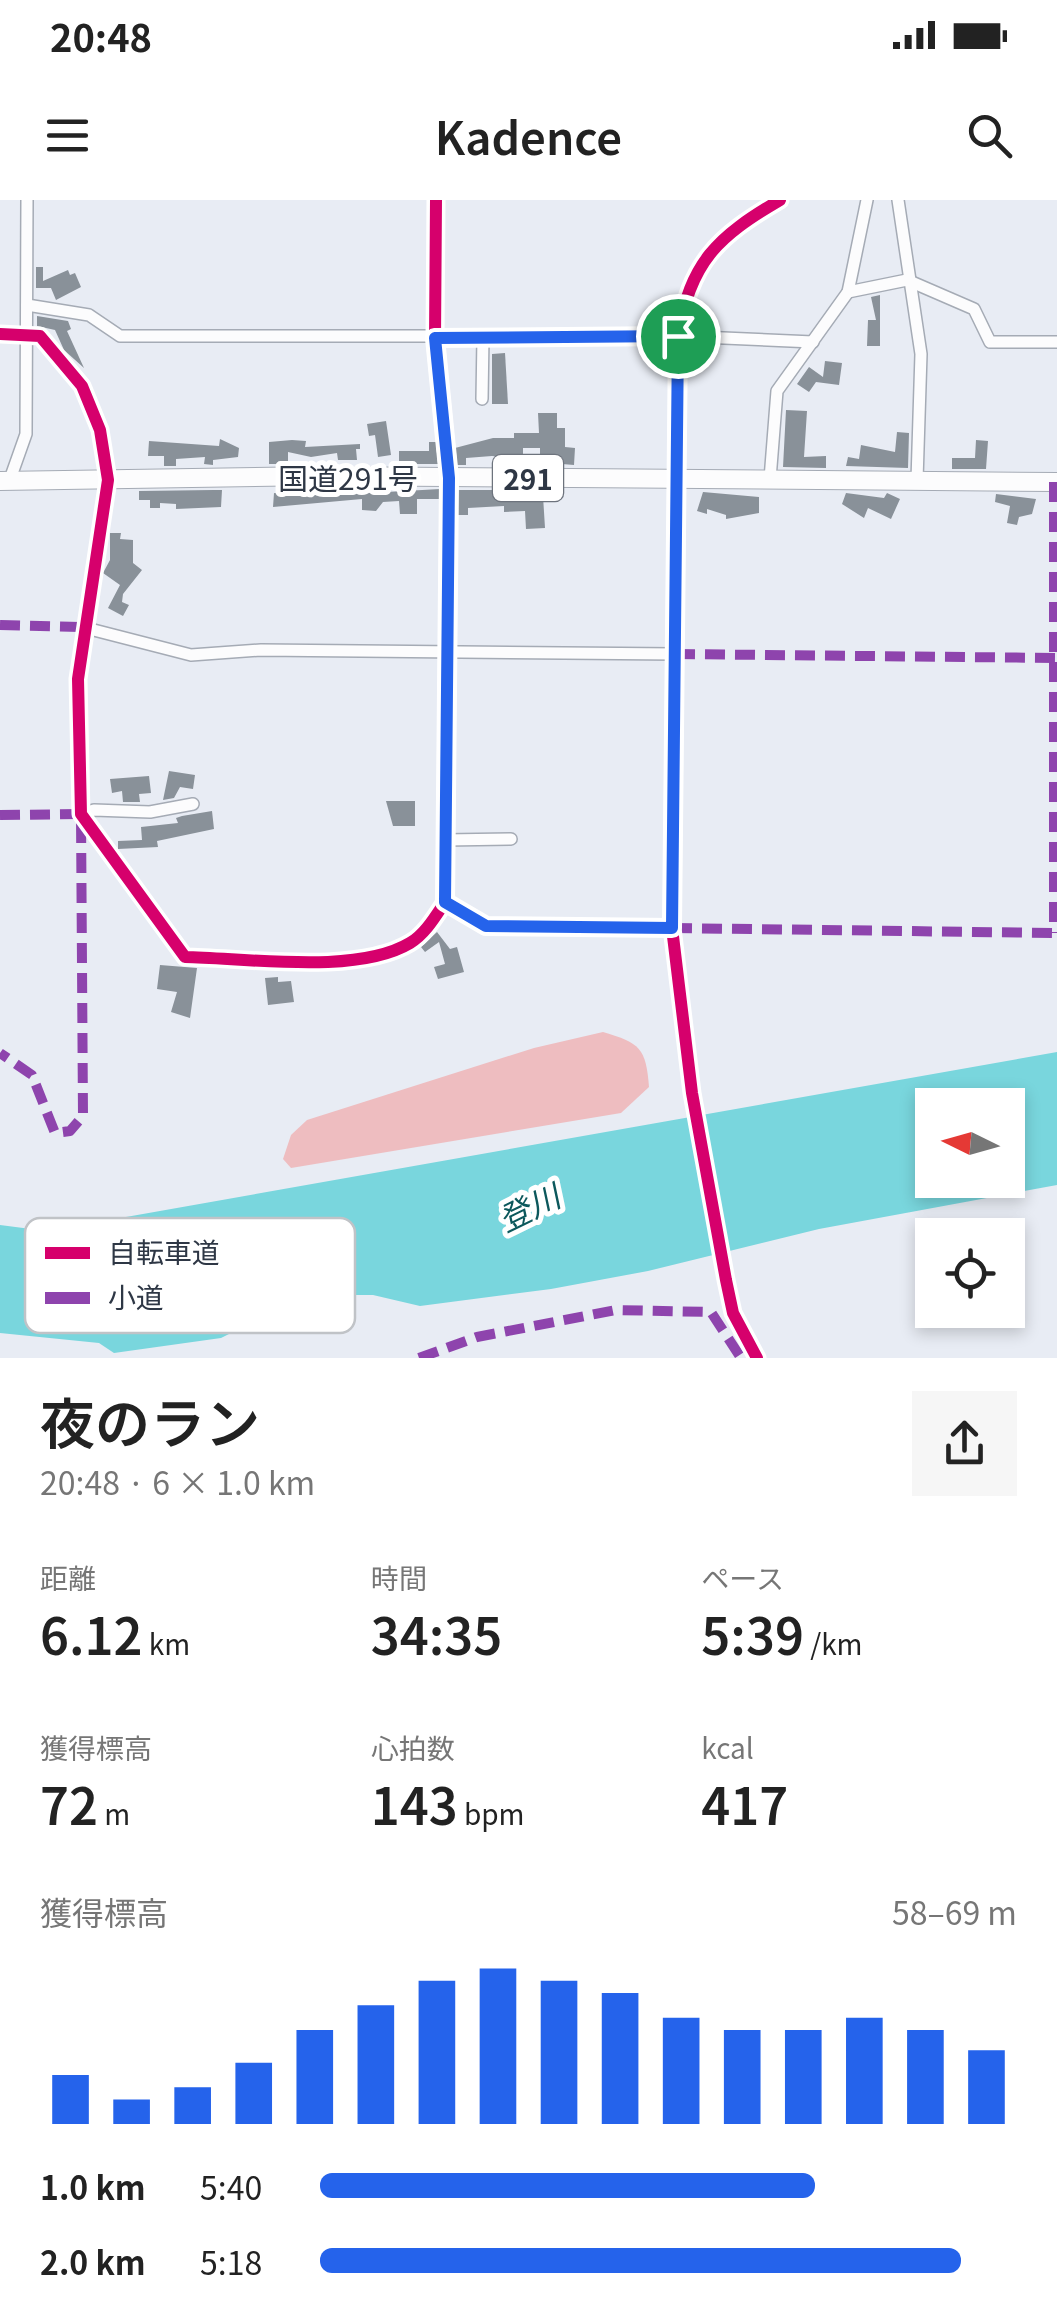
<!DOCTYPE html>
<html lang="ja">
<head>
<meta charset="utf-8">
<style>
	body { margin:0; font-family:Georgia,"Noto Sans JP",serif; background:#f6f6f6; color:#222; height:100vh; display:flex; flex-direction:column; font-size:38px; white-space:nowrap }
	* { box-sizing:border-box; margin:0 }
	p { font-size:32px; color:#767676 }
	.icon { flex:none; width:55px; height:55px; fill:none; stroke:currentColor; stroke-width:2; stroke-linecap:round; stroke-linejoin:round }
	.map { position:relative; height:1158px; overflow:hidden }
	.sheet { display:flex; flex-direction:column; background:#fff; flex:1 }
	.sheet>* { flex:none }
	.needle { width:65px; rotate:275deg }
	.controls { position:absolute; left:915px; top:888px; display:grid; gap:20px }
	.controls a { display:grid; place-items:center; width:110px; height:110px; border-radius:0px; background:#fff; box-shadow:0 5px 15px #0003; font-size:50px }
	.pin { position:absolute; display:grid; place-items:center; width:85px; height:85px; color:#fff; margin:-42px; border:5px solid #fff; border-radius:50%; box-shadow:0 2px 10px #0007 }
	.round { display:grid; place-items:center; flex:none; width:105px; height:105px; border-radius:0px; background:#f6f6f6 }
	.headline { display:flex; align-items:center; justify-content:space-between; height:170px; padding:0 40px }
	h1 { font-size:55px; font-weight:600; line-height:75px }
	.figures { display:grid; grid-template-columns:repeat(3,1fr); gap:15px; height:170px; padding:10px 40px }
	.figures div { display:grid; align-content:center }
	.figures b { font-size:50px; font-weight:600 }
	.figures small { font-size:28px; font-weight:400 }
	.figures p { font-size:28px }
	.chart { height:280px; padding:20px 40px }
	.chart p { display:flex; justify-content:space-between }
	.chart svg { width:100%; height:180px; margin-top:10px; stroke:#2563eb; stroke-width:6 }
	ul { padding:0 40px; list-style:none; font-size:32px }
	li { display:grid; grid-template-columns:160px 120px 1fr; align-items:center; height:75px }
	li i { height:25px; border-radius:12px; background:#2563eb }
	.status { display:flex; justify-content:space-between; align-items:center; height:70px; padding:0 50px; background:#fff; direction:ltr }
	.status svg { height:28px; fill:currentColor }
	header { display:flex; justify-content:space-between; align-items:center; height:130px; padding:0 40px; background:#fff; font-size:45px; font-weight:600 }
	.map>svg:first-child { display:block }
	.forest { fill:#eebdc0 }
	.water { fill:#79d6dd; fill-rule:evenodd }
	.building { fill:#899199 }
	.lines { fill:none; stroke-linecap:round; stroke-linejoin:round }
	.minor-casing { stroke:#a5abb5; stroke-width:14 }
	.highway-casing { stroke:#a5abb5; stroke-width:20 }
	.minor { stroke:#fcfcfd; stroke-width:11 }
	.highway { stroke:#fcfcfd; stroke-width:18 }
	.quiet { stroke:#8e44ad; stroke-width:10; stroke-dasharray:20 10; stroke-linecap:butt }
	.cycleway-casing { stroke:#fff; stroke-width:19 }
	.cycleway { stroke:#d6006c; stroke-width:12 }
	.route-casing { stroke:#fff; stroke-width:20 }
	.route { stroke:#2563eb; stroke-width:12 }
	.labels { text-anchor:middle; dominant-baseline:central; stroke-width:10; stroke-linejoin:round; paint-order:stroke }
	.shield { fill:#fff; stroke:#6d737d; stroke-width:2.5 }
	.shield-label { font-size:28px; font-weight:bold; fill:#2e3745 }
	.street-label { font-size:30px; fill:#2e3745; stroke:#fff }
	.water-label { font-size:32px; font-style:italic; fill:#0c585c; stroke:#fff }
	.key { fill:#fff; stroke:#c0c3c7; stroke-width:2.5 }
	.key-label { font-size:28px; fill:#2e3745 }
</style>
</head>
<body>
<div class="status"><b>20:48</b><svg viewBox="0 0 49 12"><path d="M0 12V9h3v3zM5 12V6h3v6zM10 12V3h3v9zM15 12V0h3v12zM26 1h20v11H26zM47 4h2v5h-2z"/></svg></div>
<header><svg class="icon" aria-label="menu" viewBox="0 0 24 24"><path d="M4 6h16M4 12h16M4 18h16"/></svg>Kadence<svg class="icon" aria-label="search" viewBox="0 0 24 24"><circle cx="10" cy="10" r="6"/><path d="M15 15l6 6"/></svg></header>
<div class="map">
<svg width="1057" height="1158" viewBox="0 0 1057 1158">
	<rect width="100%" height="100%" fill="#e8ecf4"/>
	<!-- forest -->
	<path class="forest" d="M 603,832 C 640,843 646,848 649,887 L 621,913 L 291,968 L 283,959 L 291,935 L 307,920 L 534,848 Z"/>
	<!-- water -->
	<path class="water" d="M 1057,852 L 1057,985 L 819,1029 L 648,1071 L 551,1089 L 420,1106 L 373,1095 L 307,1095 L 221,1138 L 114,1153 L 99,1143 L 0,1133 L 0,1025 L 31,1029 L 109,1020 ZM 932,905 L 1008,905 L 1008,980 L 932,980 Z"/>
	<!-- building -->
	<g class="building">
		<polygon points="36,67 43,67 43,81 68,70 70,75 75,73 81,87 56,100 51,88 36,88"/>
		<polygon points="880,95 880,146 867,146 868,120 876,120 871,97"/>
		<polygon points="37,116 68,121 71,129 67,131 84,168 64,150 55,130 37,126"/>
		<polygon points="505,153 508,204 492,204 492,154"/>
		<polygon points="825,161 842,163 839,185 816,182 809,192 797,184 809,167 823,177"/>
		<polygon points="786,210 807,211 804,257 826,256 826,268 783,267"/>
		<polygon points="538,213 557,213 557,228 565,228 565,247 575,248 574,265 562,264 563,258 540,259 540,248 523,248 523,265 514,265 514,258 492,256 466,258 466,265 457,265 455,248 493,238 514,238 514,233 539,233"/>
		<polygon points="386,221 391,255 378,257 375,235 369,236 367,224"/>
		<polygon points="897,232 909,233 908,268 846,266 848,257 859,259 861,245 895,252"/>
		<polygon points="220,239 239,248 238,257 213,260 213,265 204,264 205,257 176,259 176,266 164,266 164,256 148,256 149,241 219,246"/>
		<polygon points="292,240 306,241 305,247 360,244 360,249 356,249 357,260 338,260 337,253 311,257 288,252 288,264 269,264 269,242"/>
		<polygon points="976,240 988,241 986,269 952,269 952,258 975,258"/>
		<polygon points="429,242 436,242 438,264 399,264 399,251 429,251"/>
		<polygon points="285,289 369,289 369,293 440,289 439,299 417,299 417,314 400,314 399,301 383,302 376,311 362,310 362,299 273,307 274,293 285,294"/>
		<polygon points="213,290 222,290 221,307 176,309 176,304 160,303 160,308 150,308 150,300 139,300 139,291"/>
		<polygon points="458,290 519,290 520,297 543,296 545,328 526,329 525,311 504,312 504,306 468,308 468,315 458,315"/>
		<polygon points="703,292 759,297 759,313 726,319 726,315 707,309 707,314 697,311"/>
		<polygon points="846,293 884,298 887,293 900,299 891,319 868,308 864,318 842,304"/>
		<polygon points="996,294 1036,299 1032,314 1019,317 1017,325 1007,323 1010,306 995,302"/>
		<polygon points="110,333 121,333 120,339 133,340 133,363 142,370 123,394 122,402 129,405 123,416 108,408 120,385 103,373 110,360"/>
		<polygon points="169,571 195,575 193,589 180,587 174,598 163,600"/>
		<polygon points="149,576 151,593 139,594 140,602 123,602 122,591 112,593 110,579"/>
		<polygon points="386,601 415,601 415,626 393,626"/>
		<polygon points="212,611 214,629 157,641 158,647 118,649 118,641 142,640 141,627 178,623 176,618 182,616"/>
		<polygon points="437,732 450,749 457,747 464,772 438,779 434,767 445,764 439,742 425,752 421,747"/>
		<polygon points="160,765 197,768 190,818 171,812 177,792 157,789"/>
		<polygon points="278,777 278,782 291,781 294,802 268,805 265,778"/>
	</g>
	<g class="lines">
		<defs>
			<g id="minor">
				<polyline points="898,0 921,154 917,280"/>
				<polyline points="848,92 907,80 974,109 990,142 1057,142"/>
				<polyline points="27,105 89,115 120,136 678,136 813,142"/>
				<path d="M 0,134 L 40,136 L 82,186 L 100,230 L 108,280 L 78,479 L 81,614 L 185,757 C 246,758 357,775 410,743 C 425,734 435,717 445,702 L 449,278 L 435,138 L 436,0"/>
				<polyline points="482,199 483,137"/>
				<polyline points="770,279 777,191 848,92 867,0"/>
				<polyline points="9,282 26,234 27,0"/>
				<polyline points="82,427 191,455 261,450 675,454"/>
				<polyline points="81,614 94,610 150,612 193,604"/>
				<polyline points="445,640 511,639"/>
				<polyline points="445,702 486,726 672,728"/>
				<path d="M 757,1158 L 733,1113 L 726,1080 L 692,893 L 672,728 L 678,136 C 690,62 717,37 780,0"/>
			</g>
			<polyline id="highway" points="0,281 319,276 1057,282"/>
		</defs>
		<!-- minor casing -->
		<use href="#minor" class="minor-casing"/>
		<!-- highway casing -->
		<use href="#highway" class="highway-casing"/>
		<!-- minor -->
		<use href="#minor" class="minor"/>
		<!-- highway -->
		<use href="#highway" class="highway"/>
		<!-- quiet -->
		<g class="quiet">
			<polyline points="1054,282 1054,733"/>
			<polyline points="0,425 82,427"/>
			<polyline points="675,454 1057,458"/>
			<polyline points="0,615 81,614 83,916 70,931 55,933 32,875 0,853"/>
			<polyline points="672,728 1057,733"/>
			<polyline points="419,1158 477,1137 616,1110 711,1112 741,1158"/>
		</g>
		<defs>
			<g id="cycleway">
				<path d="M 0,134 L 40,136 L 82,186 L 100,230 L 108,280 L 78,479 L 81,614 L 185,757 C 246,758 357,775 410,743 C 425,734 435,717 445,702 L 449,278 L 435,138 L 436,0"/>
				<path d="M 757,1158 L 733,1113 L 726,1080 L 692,893 L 672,728 L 678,136 C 690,62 717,37 780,0"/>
			</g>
		</defs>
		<!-- cycleway casing -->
		<use href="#cycleway" class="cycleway-casing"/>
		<!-- cycleway -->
		<use href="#cycleway" class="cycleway"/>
	</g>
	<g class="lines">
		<defs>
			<polygon id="route" points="678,136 672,728 486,726 445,702 449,278 435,138"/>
		</defs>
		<!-- route casing -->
		<use href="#route" class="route-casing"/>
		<!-- route -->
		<use href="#route" class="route"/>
	</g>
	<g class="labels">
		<!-- shield labels -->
		<rect class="shield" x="493" y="255" width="70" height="46" rx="8"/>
		<g class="shield-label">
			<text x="528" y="278">291</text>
		</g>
		<!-- street labels -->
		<g class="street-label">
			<text x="348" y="277">国道291号</text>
		</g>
		<!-- water labels -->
		<g class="water-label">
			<text transform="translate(528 1006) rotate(-26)">登川</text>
		</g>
	</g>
	<!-- legend -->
	<rect x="25" y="1018" width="330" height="115" rx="15" class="key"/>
	<rect x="45" y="1047" width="45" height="12" fill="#d6006c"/>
	<rect x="45" y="1092" width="45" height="12" fill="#8e44ad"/>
	<g class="key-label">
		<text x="108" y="1063">自転車道</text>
		<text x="108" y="1108">小道</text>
	</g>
</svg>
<div class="controls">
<a><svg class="needle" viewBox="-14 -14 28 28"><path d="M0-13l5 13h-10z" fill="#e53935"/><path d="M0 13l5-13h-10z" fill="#767676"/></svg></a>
<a><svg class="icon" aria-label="locate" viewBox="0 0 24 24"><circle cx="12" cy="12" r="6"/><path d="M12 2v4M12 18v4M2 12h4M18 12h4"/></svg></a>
</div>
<div class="pin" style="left:678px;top:136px;background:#1e9e55"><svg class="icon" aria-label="arrive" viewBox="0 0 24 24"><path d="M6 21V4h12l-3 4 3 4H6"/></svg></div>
</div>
<section class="sheet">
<div class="headline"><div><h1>夜のラン</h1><p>20:48 · 6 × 1.0 km</p></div><a class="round"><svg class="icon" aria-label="share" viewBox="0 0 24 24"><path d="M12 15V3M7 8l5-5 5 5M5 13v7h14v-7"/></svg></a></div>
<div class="figures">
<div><p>距離</p><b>6.12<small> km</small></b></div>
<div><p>時間</p><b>34:35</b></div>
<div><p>ペース</p><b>5:39<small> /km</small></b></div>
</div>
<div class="figures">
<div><p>獲得標高</p><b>72<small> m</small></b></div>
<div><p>心拍数</p><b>143<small> bpm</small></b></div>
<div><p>kcal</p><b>417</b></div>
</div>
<div class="chart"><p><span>獲得標高</span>58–69 m</p>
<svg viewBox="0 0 160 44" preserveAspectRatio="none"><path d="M5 44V32M15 44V38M25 44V35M35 44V29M45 44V21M55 44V15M65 44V9M75 44V6M85 44V9M95 44V12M105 44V18M115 44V21M125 44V21M135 44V18M145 44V21M155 44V26"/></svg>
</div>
<ul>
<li><b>1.0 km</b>5:40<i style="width:71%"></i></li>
<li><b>2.0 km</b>5:18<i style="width:92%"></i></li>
</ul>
</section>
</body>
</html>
